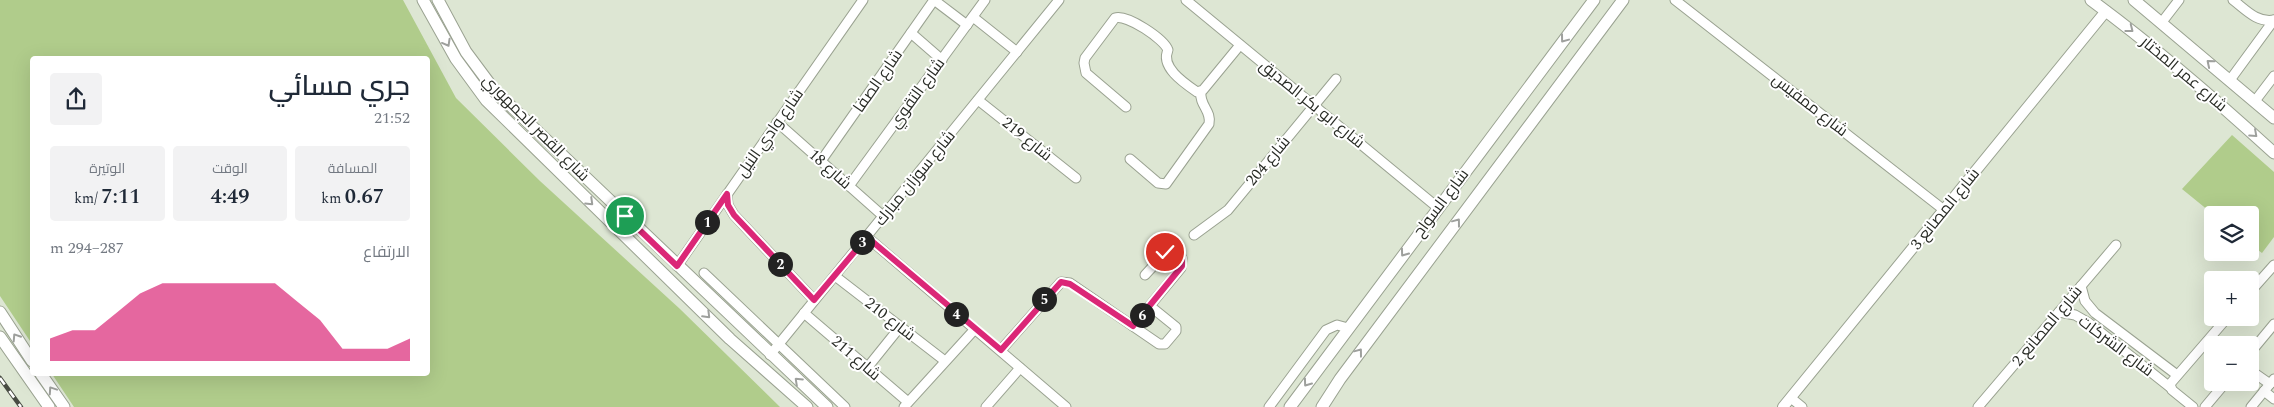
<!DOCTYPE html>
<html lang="ar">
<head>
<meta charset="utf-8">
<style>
	body { margin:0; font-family:Spectral,Cairo,serif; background:#f2f2f3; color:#1f2937; direction:rtl; height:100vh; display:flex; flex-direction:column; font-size:19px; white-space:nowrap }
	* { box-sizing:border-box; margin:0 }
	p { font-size:16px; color:#747a83 }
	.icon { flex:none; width:28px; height:28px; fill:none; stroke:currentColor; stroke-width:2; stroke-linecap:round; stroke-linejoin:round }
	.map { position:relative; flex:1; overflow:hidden; direction:ltr }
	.panel { position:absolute; left:30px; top:56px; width:400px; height:320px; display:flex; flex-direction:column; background:#fff; border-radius:5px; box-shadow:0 5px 20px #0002; direction:rtl }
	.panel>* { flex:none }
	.tools { position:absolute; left:2204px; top:206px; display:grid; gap:10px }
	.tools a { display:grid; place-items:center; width:55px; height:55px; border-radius:5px; background:#fff; box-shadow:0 5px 20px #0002; font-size:25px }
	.pin { position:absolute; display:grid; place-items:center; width:42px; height:42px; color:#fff; margin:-21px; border:2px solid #fff; border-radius:50%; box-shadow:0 1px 5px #0007 }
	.km { position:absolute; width:25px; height:25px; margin:-12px; border-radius:50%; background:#222; color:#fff; font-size:14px; line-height:25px; text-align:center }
	.round { display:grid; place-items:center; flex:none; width:52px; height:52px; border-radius:5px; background:#f2f2f3 }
	.head { display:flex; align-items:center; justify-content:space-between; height:85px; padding:0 20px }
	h1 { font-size:28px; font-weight:600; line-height:38px }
	.metrics { display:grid; grid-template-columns:repeat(3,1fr); gap:8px; height:85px; padding:5px 20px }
	.metrics div { display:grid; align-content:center; border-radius:5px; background:#f2f2f3; text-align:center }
	.metrics b { font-size:21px; font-weight:600 }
	.metrics small { font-size:14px; font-weight:400 }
	.metrics p { font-size:14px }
	.chart { height:140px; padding:10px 20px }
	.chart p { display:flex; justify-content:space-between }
	.chart svg { width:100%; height:90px; margin-top:5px; fill:#db2777; opacity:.7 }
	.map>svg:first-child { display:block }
	.green { fill:#b0cc8b }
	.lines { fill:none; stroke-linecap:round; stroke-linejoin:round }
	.minor-casing { stroke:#9aa291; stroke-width:11 }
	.tertiary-casing { stroke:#9aa291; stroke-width:12 }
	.secondary-casing { stroke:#9aa291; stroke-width:13 }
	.minor { stroke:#fff; stroke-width:9 }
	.tertiary { stroke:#fff; stroke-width:10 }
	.secondary { stroke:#fff; stroke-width:11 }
	.rail-casing { stroke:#484c43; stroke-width:4.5 }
	.rail { stroke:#fff; stroke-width:2.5; stroke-dasharray:8; stroke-linecap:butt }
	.oneway { stroke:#9ea09d }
	.route-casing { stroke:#fff; stroke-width:10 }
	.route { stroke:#db2777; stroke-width:6 }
	.labels { text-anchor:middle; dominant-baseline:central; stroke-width:4; stroke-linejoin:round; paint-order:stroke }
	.street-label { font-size:16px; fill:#282b25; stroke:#fff }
</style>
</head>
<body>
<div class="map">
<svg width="2274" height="407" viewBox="0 0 2274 407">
	<rect width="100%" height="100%" fill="#dde6d3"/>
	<!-- green -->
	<g class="green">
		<polygon points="0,0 403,0 456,98 540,181 680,309 780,407 74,407 52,374 428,374 428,59 32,59 32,344 0,296"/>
		<polygon points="2232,135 2274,172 2274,237 2262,253 2250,244 2250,215 2214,215 2182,189"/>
	</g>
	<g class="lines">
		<defs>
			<g id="minor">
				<polyline points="1186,0 1437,207"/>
				<polyline points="1675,0 1944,210"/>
				<path d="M 2233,0 C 2246,10 2257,23 2274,20"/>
				<polyline points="973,17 1017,52"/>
				<polyline points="2162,22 2179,0"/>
				<polyline points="911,33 942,60"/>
				<polyline points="2230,80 2274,20"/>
				<polyline points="978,100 1076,178"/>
				<polyline points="2255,101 2274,76"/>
				<path d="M 1126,107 L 1086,73 L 1084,63 L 1085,58 L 1115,18 C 1127,14 1164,39 1168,50 C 1160,67 1184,83 1197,92 L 1203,90 L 1240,45"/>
				<polyline points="777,122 883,216"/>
				<path d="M 1130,159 L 1158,183 L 1166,184 L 1209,124 C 1212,111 1199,105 1201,92"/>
				<polyline points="821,161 934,0 967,25"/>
				<polyline points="849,186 985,0"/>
				<polyline points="727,194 728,205 734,215 814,300"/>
				<polyline points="1194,235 1228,210 1336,79"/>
				<polyline points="867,237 1066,407"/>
				<polyline points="677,266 863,0"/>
				<polyline points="704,273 845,407"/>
				<polyline points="835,276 945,361"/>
				<polyline points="2081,286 2085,301 2095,313 2177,375"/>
				<polyline points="2250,292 2274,265"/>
				<polyline points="2059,312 2075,315 2089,323 2171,388"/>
				<polyline points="804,313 908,402"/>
				<polyline points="1133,326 1181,268 1182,258 1173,250 1168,250 1145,275"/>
				<polyline points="1001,350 1061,282 1070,283 1159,344 1165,344 1176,331 1176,327 1150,306"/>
				<polyline points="2250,353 2274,324"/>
				<polyline points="770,355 1059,0"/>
				<polyline points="867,368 900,327"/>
				<polyline points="2250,370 2270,384"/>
				<polyline points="2264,391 2274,399"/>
				<polyline points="1791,398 1802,407"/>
				<polyline points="904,407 975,329"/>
				<polyline points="986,407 1020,368"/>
				<polyline points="1269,407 1326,330 1337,325 1348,328"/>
				<polyline points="1978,407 2116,245"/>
				<polyline points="2193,407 2172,390 2170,384 2227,318"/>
				<polyline points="2205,407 2226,382"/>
				<polyline points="2251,407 2274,379"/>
			</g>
			<polyline id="tertiary" points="1783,407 2106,11"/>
			<g id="secondary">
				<polyline points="423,0 456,59 486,100 730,339 807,407"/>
				<polyline points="438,0 466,52 495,91 827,407"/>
				<path d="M 2091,0 C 2155,47 2215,99 2274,153"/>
				<polyline points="2134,0 2274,118"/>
				<polyline points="0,312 32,361"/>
				<polyline points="0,337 49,407"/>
				<polyline points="41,374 64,407"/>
				<polyline points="1290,407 1594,0"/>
				<polyline points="1322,407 1340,379 1623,0"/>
			</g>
		</defs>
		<!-- minor casing -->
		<use href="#minor" class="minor-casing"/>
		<!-- tertiary casing -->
		<use href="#tertiary" class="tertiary-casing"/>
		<!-- secondary casing -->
		<use href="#secondary" class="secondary-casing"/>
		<!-- minor -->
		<use href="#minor" class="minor"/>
		<!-- tertiary -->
		<use href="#tertiary" class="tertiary"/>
		<!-- secondary -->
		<use href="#secondary" class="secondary"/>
		<defs>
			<polyline id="rail" points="0,378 21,407"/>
		</defs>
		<!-- rail casing -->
		<use href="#rail" class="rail-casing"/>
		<!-- rail -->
		<use href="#rail" class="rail"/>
	</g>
	<!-- one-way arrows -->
	<defs><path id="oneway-chevron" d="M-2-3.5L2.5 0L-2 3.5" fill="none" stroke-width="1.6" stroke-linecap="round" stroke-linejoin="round" transform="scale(1.25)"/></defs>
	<g class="oneway">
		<use href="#oneway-chevron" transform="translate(2130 29) rotate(38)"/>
		<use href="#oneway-chevron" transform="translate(1564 39) rotate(127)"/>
		<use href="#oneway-chevron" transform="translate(447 43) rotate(61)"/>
		<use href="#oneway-chevron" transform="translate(2210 63) rotate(-140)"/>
		<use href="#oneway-chevron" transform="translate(2254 134) rotate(42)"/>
		<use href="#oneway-chevron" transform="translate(590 202) rotate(44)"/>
		<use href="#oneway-chevron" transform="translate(1457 222) rotate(-53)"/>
		<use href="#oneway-chevron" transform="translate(1404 253) rotate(126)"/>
		<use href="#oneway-chevron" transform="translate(707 315) rotate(45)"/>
		<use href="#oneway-chevron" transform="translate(16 337) rotate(-123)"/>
		<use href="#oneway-chevron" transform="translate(1359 352) rotate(-53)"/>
		<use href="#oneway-chevron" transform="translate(798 381) rotate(-137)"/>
		<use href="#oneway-chevron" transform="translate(1307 383) rotate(126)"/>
		<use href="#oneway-chevron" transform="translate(52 390) rotate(-124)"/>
	</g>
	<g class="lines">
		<defs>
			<polyline id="route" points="625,216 677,266 727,194 728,205 734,215 814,300 867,237 1001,350 1061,282 1070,284 1133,326 1182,266 1182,258 1174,250 1165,252"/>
		</defs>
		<!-- route casing -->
		<use href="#route" class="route-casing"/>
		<!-- route -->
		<use href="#route" class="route"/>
	</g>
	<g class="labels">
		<!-- street labels -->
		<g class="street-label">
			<text transform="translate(2184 74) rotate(40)">شارع عمر المختار</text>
			<text transform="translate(878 81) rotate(-55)">شارع الصفا</text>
			<text transform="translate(917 93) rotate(-54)">شارع التقوي</text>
			<text transform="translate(1312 104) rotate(39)">شارع ابو بكر الصديق</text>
			<text transform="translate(1810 105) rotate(38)">شارع ممفيس</text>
			<text transform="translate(536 128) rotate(45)">شارع القصر الجمهوري</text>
			<text transform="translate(770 133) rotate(-55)">شارع وادي النيل</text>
			<text transform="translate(1027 139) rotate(39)">شارع 219</text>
			<text transform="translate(1268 161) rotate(-50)">شارع 204</text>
			<text transform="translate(830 169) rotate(42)">شارع 18</text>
			<text transform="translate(915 178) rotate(-51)">شارع سوزان مبارك</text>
			<text transform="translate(1441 203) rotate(-53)">شارع السواح</text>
			<text transform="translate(1945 209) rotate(-51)">شارع المصانع 3</text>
			<text transform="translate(890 319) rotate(38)">شارع 210</text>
			<text transform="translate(2047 326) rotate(-50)">شارع المصانع 2</text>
			<text transform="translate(2116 346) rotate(37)">شارع الشركات</text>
			<text transform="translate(856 358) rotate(41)">شارع 211</text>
		</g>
	</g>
</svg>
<div class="tools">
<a><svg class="icon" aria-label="layers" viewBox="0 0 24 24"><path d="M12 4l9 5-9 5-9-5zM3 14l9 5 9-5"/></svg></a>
<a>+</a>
<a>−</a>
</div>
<div class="pin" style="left:625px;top:216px;background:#1e9e55"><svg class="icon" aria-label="arrive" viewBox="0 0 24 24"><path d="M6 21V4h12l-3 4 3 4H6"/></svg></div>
<div class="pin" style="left:1165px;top:252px;background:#d93025"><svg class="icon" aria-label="check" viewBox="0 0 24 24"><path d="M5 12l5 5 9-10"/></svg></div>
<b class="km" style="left:707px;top:222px">1</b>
<b class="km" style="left:780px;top:264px">2</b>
<b class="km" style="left:862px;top:242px">3</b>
<b class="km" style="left:956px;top:314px">4</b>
<b class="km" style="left:1044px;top:299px">5</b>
<b class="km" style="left:1142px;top:315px">6</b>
<section class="panel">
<div class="head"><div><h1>جري مسائي</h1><p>21:52</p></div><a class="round"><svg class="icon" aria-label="share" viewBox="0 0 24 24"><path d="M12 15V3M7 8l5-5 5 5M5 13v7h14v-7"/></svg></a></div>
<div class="metrics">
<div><p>المسافة</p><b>0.67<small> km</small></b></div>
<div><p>الوقت</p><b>4:49</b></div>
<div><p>الوتيرة</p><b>7:11<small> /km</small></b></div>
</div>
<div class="chart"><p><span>الارتفاع</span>287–294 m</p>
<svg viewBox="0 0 160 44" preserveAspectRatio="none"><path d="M0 44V33L10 29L20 29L30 20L40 11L50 6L60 6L70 6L80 6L90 6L100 6L110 15L120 24L130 38L140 38L150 38L160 33V44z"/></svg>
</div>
</section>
</div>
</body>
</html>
